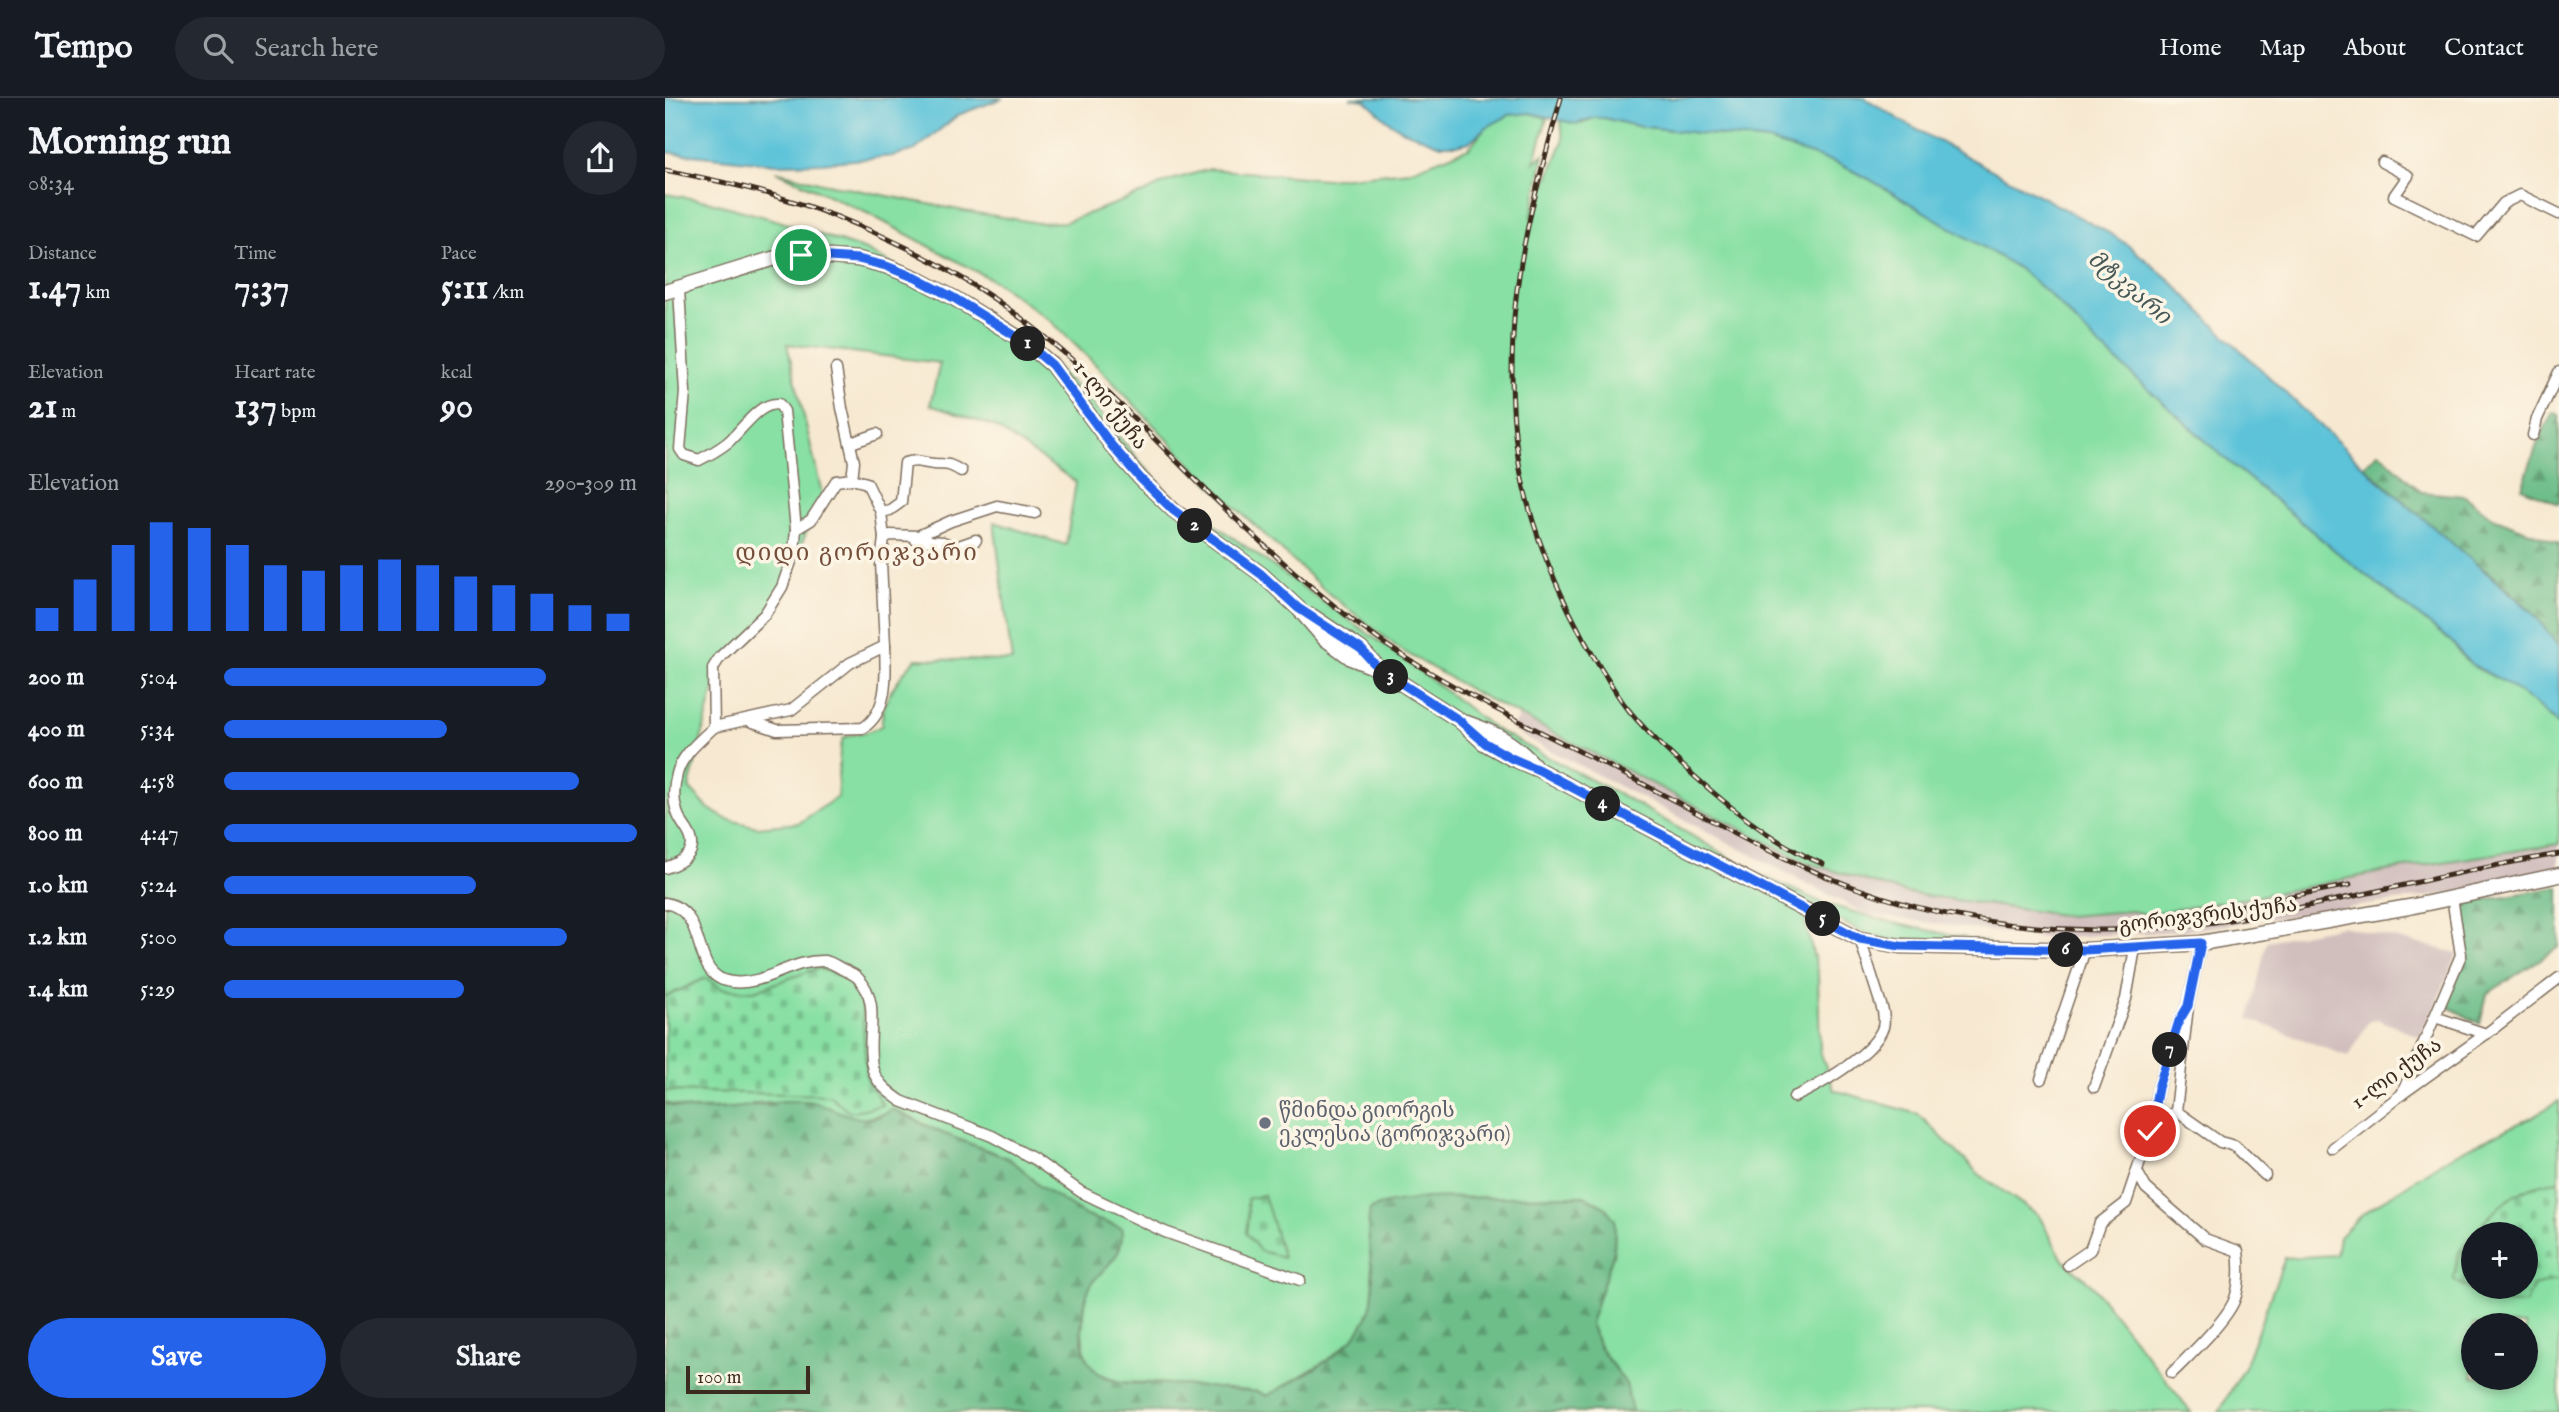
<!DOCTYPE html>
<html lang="en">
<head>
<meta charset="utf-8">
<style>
	body { margin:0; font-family:"IM FELL English","Noto Serif Georgian",serif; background:#242831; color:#f1f3f6; height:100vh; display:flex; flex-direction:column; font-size:26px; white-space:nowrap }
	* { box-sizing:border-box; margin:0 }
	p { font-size:23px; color:#9ea1a6 }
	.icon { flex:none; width:38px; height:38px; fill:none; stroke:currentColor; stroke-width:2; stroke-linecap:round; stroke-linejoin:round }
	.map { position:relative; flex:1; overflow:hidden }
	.details { display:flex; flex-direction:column; background:#171b24; width:665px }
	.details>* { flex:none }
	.controls { position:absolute; left:1796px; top:1124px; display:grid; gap:14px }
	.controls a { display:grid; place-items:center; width:77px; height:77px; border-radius:50%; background:#171b24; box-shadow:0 4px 10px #0003; font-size:35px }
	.scale { position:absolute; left:21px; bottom:18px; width:124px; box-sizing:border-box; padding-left:7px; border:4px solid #3b2a1e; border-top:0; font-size:19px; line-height:24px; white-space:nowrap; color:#3b2a1e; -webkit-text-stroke:5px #fcf5e5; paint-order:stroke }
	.pin { position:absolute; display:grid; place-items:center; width:60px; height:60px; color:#fff; margin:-30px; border:4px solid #fff; border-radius:50%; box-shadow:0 2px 7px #0007 }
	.km { position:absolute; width:35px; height:35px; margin:-18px; border-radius:50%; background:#222; color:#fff; font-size:19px; line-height:35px; text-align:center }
	.round { display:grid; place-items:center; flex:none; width:74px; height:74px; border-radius:37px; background:#242831 }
	.summary { display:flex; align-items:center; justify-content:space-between; height:119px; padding:0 28px }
	h1 { font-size:38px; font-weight:700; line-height:52px }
	.stats { display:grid; grid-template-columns:repeat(3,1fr); gap:10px; height:119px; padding:7px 28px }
	.stats div { display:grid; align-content:center }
	.stats b { font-size:35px; font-weight:700 }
	.stats small { font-size:19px; font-weight:400 }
	.stats p { font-size:19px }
	.chart { height:196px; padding:14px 28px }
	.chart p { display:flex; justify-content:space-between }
	.chart svg { width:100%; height:126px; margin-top:7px; stroke:#2563eb; stroke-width:6 }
	.cta { display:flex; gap:14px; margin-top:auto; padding:14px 28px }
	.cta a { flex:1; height:80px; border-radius:42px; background:#2563eb; color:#fff; font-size:28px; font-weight:700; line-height:80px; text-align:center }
	.cta a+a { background:#242831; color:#f1f3f6 }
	ul { padding:0 28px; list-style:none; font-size:23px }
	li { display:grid; grid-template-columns:112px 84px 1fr; align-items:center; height:52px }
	li i { height:18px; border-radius:9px; background:#2563eb }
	header { display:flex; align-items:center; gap:42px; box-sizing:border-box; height:98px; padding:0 35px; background:#171b24; border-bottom:2px solid #363941 }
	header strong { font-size:33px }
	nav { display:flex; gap:38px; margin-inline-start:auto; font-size:24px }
	.search { width:490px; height:63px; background:#242831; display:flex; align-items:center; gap:18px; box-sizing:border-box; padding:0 24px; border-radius:38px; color:#9ea1a6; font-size:26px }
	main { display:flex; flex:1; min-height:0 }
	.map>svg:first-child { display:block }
	.industrial { fill:#d1bfbe }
	.green { fill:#88e0a4; stroke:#628561; stroke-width:2; fill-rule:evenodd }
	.forest { fill:url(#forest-firs); stroke:#547454; stroke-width:2 }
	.cemetery { fill:url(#cemetery-stones); stroke:#628561; stroke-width:2 }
	.water { fill:#5cc3d9; stroke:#4c767c; stroke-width:2 }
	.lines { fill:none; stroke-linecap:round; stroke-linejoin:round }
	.minor-casing { stroke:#7d6d5d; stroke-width:13 }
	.major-casing { stroke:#7d6d5d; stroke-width:17 }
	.minor { stroke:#fff; stroke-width:10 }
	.major { stroke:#fff; stroke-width:14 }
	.rail-casing { stroke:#3b2a1e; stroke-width:5 }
	.rail { stroke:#fcf5e5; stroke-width:2.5; stroke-dasharray:8; stroke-linecap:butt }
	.route-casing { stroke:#fff; stroke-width:14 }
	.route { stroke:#2563eb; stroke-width:9 }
	.worship-dot { fill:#6b7280; stroke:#fcf5e5; stroke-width:2.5 }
	.labels { text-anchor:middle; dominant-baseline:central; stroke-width:7; stroke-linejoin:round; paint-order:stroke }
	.street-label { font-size:21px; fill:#3b2a1e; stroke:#fcf5e5 }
	.worship-label { font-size:21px; fill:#5b616d; stroke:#fcf5e5; text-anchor:start }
	.water-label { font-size:23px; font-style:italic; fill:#455856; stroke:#fcf5e5 }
	.quarter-label { font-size:24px; letter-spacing:2px; fill:#744e3a; stroke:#fcf5e5 }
</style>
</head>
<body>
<header>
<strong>Tempo</strong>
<div class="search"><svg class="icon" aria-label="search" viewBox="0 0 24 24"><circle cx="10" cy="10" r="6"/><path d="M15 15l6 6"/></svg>Search here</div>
<nav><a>Home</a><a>Map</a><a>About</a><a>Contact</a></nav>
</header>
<main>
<section class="details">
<div class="summary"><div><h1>Morning run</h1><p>08:34</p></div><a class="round"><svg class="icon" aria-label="share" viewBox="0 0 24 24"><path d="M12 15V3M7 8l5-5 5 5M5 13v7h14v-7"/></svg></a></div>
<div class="stats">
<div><p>Distance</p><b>1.47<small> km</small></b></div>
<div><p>Time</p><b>7:37</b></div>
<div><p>Pace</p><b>5:11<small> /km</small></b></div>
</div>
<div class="stats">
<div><p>Elevation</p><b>21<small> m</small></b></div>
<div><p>Heart rate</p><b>137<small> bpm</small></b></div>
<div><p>kcal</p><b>90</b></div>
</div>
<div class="chart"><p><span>Elevation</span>290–309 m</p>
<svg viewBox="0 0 160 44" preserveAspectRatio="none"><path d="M5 44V36M15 44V26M25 44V14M35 44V6M45 44V8M55 44V14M65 44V21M75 44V23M85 44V21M95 44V19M105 44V21M115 44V25M125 44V28M135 44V31M145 44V35M155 44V38"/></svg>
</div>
<ul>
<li><b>200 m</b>5:04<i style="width:78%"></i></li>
<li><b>400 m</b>5:34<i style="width:54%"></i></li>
<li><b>600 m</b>4:58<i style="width:86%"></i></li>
<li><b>800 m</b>4:47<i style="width:100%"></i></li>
<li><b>1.0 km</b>5:24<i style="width:61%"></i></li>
<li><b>1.2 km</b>5:00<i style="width:83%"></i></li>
<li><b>1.4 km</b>5:29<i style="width:58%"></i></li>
</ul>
<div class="cta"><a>Save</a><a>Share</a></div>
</section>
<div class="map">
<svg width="1894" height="1314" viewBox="0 0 1894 1314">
	<defs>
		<pattern id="forest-firs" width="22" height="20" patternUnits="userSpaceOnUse" patternTransform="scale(1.75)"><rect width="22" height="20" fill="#6ebe8a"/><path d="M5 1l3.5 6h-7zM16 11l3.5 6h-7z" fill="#5c9b70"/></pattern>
		<pattern id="cemetery-stones" width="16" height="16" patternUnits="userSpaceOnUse" patternTransform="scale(1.75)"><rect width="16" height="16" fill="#88e0a4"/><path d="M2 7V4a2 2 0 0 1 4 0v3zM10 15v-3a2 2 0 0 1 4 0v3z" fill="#76c08d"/></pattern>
	</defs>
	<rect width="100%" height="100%" fill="#fcf5e5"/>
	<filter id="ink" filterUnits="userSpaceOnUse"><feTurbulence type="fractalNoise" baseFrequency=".0143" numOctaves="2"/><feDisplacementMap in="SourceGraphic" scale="14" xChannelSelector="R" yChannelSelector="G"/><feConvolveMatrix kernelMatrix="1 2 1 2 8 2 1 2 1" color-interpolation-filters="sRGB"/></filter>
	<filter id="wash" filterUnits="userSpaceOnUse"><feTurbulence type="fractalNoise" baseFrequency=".00686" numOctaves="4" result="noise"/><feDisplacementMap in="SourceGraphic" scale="28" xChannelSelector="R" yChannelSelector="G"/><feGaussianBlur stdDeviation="1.57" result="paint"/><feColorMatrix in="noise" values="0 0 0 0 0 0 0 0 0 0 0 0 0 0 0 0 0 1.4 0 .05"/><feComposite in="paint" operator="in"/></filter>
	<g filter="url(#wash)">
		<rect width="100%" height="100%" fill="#f7e9d1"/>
		<!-- industrial -->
		<g class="industrial">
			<polygon points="854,618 1011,699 1548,800 1894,746 1894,780 1517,833 1375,840 1201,816 846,632"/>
			<polygon points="1677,828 1793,855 1756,939 1712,921 1707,922 1701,927 1684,959 1584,921 1602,843"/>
		</g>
		<!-- green -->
		<g class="green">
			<polygon points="865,15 882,20 869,65 879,56 866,121 898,43 896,22 916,26 928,20 939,20 972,28 1103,43 1172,65 1204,81 1353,170 1384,196 1432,245 1555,356 1673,455 1787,544 1800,562 1811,570 1841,585 1868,604 1894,628 1894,746 1721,773 1584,800 1481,816 1467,813 1403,818 1241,795 1140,764 813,596 736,552 663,495 545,386 442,278 387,224 333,185 204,116 111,73 157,85 299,113 373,125 400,124 479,95 503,83 545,71 661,81 744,73 804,50 820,30 836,21 844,17"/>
			<path d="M 0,96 L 42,103 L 114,123 L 201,152 L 363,242 L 424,302 L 473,361 L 502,393 L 738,560 L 831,632 L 961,700 L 1097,778 L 1158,805 L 1224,824 L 1323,845 C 1284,845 1230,849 1194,832 C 1177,825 1162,814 1146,806 L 1139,818 L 1153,877 L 1155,953 L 1169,992 L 1253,1016 L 1315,1077 L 1374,1118 L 1398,1162 L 1425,1185 L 1526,1314 L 967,1314 L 961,1286 L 934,1249 L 925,1225 L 949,1153 L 950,1122 L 919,1098 L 761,1100 L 740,1105 L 727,1105 L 705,1155 L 708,1191 L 707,1209 L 702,1224 L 689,1240 L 662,1262 L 602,1298 L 594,1294 L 491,1285 L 455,1284 L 431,1274 L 421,1262 L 417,1235 L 421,1199 L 425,1187 L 434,1174 L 452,1156 L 457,1130 L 421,1118 L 373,1087 L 356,1070 L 342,1060 L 277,1035 L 227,1011 L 224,1014 L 198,1021 L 184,1019 L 167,1011 L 121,1003 L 90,1005 L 79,1010 L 24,1011 L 0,1005 ZM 122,246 L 275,265 L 265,307 L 328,328 L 411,384 L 401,447 L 329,424 L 347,563 L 251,561 C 235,577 215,604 217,627 C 206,636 191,634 178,640 C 172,660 174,678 172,699 L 134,725 L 92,729 L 61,721 L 43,710 L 24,690 L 55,567 L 105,522 L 141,435 L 159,404 Z"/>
			<path d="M 1894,1003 L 1894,1314 L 1554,1314 L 1579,1269 L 1620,1160 L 1671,1157 L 1674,1139 L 1696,1117 L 1784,1059 L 1867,1019 ZM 1808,1136 L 1860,1136 L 1860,1188 L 1808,1188 ZM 1808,1227 L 1860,1227 L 1860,1279 L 1808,1279 Z"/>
		</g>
		<!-- forest -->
		<g class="forest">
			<polygon points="1888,314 1894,317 1894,406 1857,390 1874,341"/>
			<polygon points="1714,354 1756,394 1800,398 1828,420 1894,445 1894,549 1866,513 1834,483 1788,447 1699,368"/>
			<polygon points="1894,789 1894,849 1822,896 1815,926 1780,907 1803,856 1793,806"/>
			<path d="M 121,1003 C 130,1003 140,1002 148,1004 C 174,1011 201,1033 227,1011 L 277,1035 L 342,1060 L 356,1070 L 373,1087 L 421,1118 L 457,1130 C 457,1138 457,1148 452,1156 C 444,1170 429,1177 423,1193 C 412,1228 410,1276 455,1284 C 471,1287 488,1284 503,1286 C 534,1288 564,1291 594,1294 L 602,1298 C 644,1273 710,1246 708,1188 C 708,1162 700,1138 705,1112 C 721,1103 742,1104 761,1100 L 919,1098 L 940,1109 L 950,1122 L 949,1153 L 925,1225 L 934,1249 L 961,1286 L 967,1314 L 0,1314 L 0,1005 C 26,1019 92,1007 121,1003 Z"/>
		</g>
		<!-- cemetery -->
		<g class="cemetery">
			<polygon points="153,870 179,880 196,901 202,981 218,1007 185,1014 164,997 0,993 0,899 41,880 57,891 89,893"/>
			<path d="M 1894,1083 L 1894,1181 L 1868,1188 L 1861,1205 C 1827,1208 1817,1200 1789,1182 L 1793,1156 L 1808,1137 L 1808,1188 L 1860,1188 L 1860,1136 L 1809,1136 C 1832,1107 1856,1086 1894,1083 Z"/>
			<polygon points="599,1097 618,1159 595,1153 581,1135 583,1120 582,1101"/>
		</g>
		<!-- water -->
		<g class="water">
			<polygon points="0,0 338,0 293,17 250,52 228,58 157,65 111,66 0,54"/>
			<polygon points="685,0 1200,0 1245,28 1446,136 1464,148 1505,182 1547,225 1711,380 1866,513 1894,549 1894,627 1868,604 1841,585 1804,565 1787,544 1673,455 1555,356 1432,245 1384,196 1353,170 1204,81 1172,65 1103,43 972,28 939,20 928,20 912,26 865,15 844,17 820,30 804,44 792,47 776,47 737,32 723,23 700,2"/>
		</g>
	</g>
	<g filter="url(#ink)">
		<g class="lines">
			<defs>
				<g id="minor">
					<polyline points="1717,64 1743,78 1729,98 1811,138 1839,105 1855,97 1894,116"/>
					<polyline points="1868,337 1872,321 1894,274"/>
					<polyline points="186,345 212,336"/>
					<polyline points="187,381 202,385 216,414"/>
					<polyline points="131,431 146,422 171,383 187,381 189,364 177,310 171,271"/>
					<polyline points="219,440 225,437 253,438 286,423 332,408 370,415"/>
					<polyline points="251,442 278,444 291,449 311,442"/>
					<path d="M 85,623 L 112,632 L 198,630 C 224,613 221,576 220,548"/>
					<path d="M 49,629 L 126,612 L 185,565 L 220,548 L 216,464 L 219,440 L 216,414 L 225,412 L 236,404 L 240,365 C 254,361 256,365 269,366 C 283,367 283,365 296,373"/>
					<path d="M 0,770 C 18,764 36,754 22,732 C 18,726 14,721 12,714 C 8,702 9,687 12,676 C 17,656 35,643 49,629 L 48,570 L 55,559 L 100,516 L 117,489 L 129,455 L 131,431 L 119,313 L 114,306 C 93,304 77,333 62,345 C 53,352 44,357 34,362 L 19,357 L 15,351 L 20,294 L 14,191"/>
					<path d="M 0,805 C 46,813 23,880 67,884 C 100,888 127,861 160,863 C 166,864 173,869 179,872 C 184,874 189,876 193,880 C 218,905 199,942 208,972 C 212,986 225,995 236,1003 L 327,1038 L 369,1061 L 416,1094 L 500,1134 L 635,1182"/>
					<polyline points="1770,919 1821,936 1894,880"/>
					<polyline points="1376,981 1420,852"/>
					<polyline points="1429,989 1461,901 1470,850"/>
					<polyline points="1737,996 1796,857 1787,799"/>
					<path d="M 1129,999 C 1154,988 1203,959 1216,934 C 1220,927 1219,920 1218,913 L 1195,841"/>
					<polyline points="1511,1013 1555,1044 1570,1048 1600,1077"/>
					<polyline points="1485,1033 1511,1013 1523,908 1536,845"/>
					<polyline points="1668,1050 1737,996 1821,936"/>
					<path d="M 1472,1074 L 1481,1090 L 1540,1141 L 1573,1153 C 1575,1168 1575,1189 1569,1203 C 1560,1224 1524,1258 1507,1275"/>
					<polyline points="1403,1167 1425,1152 1435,1125 1461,1105 1485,1033 1493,990 1514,924 1523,908"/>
				</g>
				<g id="major">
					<polyline points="0,194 107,161 136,157 193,161 221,168 251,180 289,200 360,244 387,267 447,348 475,380 508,412 596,476 633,510 659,540 686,560 714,571 794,622 819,645 846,660 874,672 1195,841 1235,848 1420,852 1536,845 1744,809 1894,777"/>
					<polyline points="647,518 696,551 711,567"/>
					<path d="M 802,625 C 831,635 849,645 869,667"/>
				</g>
			</defs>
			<!-- minor casing -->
			<use href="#minor" class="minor-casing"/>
			<!-- major casing -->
			<use href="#major" class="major-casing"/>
			<!-- minor -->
			<use href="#minor" class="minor"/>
			<!-- major -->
			<use href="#major" class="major"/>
			<defs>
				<g id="rail">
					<path d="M 896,0 C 875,77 851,158 848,238 C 846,277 847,320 853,359 C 866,442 906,527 952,596 C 969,622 994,645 1016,666 C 1055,702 1108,746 1158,766"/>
					<path d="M 0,72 C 35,79 70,86 104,96 C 198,123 292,169 369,230 C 448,292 512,368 586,435 C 630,476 685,524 735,556 C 807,602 885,638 961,677 C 1036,716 1111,761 1191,790 C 1266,818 1351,831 1431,832 C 1588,834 1740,780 1894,756"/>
					<polyline points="1537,815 1685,787"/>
				</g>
			</defs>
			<!-- rail casing -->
			<use href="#rail" class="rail-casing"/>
			<!-- rail -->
			<use href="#rail" class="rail"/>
		</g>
	</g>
	<g class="lines" filter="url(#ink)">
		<defs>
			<polyline id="route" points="136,157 193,161 221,168 251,180 289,200 360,244 387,267 447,348 475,380 508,412 596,476 633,510 696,551 714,571 794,622 820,645 846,660 874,672 1195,841 1235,848 1420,852 1536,845 1523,908 1514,923 1493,990 1485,1033"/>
		</defs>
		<!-- route casing -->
		<use href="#route" class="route-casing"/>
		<!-- route -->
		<use href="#route" class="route"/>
	</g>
	<!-- markers -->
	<circle class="worship-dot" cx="600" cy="1025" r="7"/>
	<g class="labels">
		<!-- street labels -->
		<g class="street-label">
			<text transform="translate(445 308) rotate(52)">1-ლი ქუჩა</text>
			<text transform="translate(1543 818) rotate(-7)">გორიჯვრის ქუჩა</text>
			<text transform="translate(1732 976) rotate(-36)">1-ლი ქუჩა</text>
		</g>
		<!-- worship labels -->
		<g class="worship-label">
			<text x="614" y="1013">წმინდა გიორგის<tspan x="614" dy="24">ეკლესია (გორიჯვარი)</tspan></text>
		</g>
		<!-- water labels -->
		<g class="water-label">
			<text transform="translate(1464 190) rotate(40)">მტკვარი</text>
		</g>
		<!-- quarter labels -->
		<g class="quarter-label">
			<text x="192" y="455">დიდი გორიჯვარი</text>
		</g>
	</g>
</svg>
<div class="controls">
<a>+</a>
<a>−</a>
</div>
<div class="scale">100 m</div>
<div class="pin" style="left:136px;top:157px;background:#1e9e55"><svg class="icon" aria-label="arrive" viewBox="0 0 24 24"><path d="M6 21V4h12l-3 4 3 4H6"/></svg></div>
<div class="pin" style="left:1485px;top:1033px;background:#d93025"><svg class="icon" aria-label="check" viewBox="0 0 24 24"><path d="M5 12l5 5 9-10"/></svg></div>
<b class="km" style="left:363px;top:246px">1</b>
<b class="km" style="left:530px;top:428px">2</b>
<b class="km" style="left:726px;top:579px">3</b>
<b class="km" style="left:938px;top:706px">4</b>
<b class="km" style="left:1158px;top:821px">5</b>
<b class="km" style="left:1401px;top:852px">6</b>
<b class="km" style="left:1505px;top:952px">7</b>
</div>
</main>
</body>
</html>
